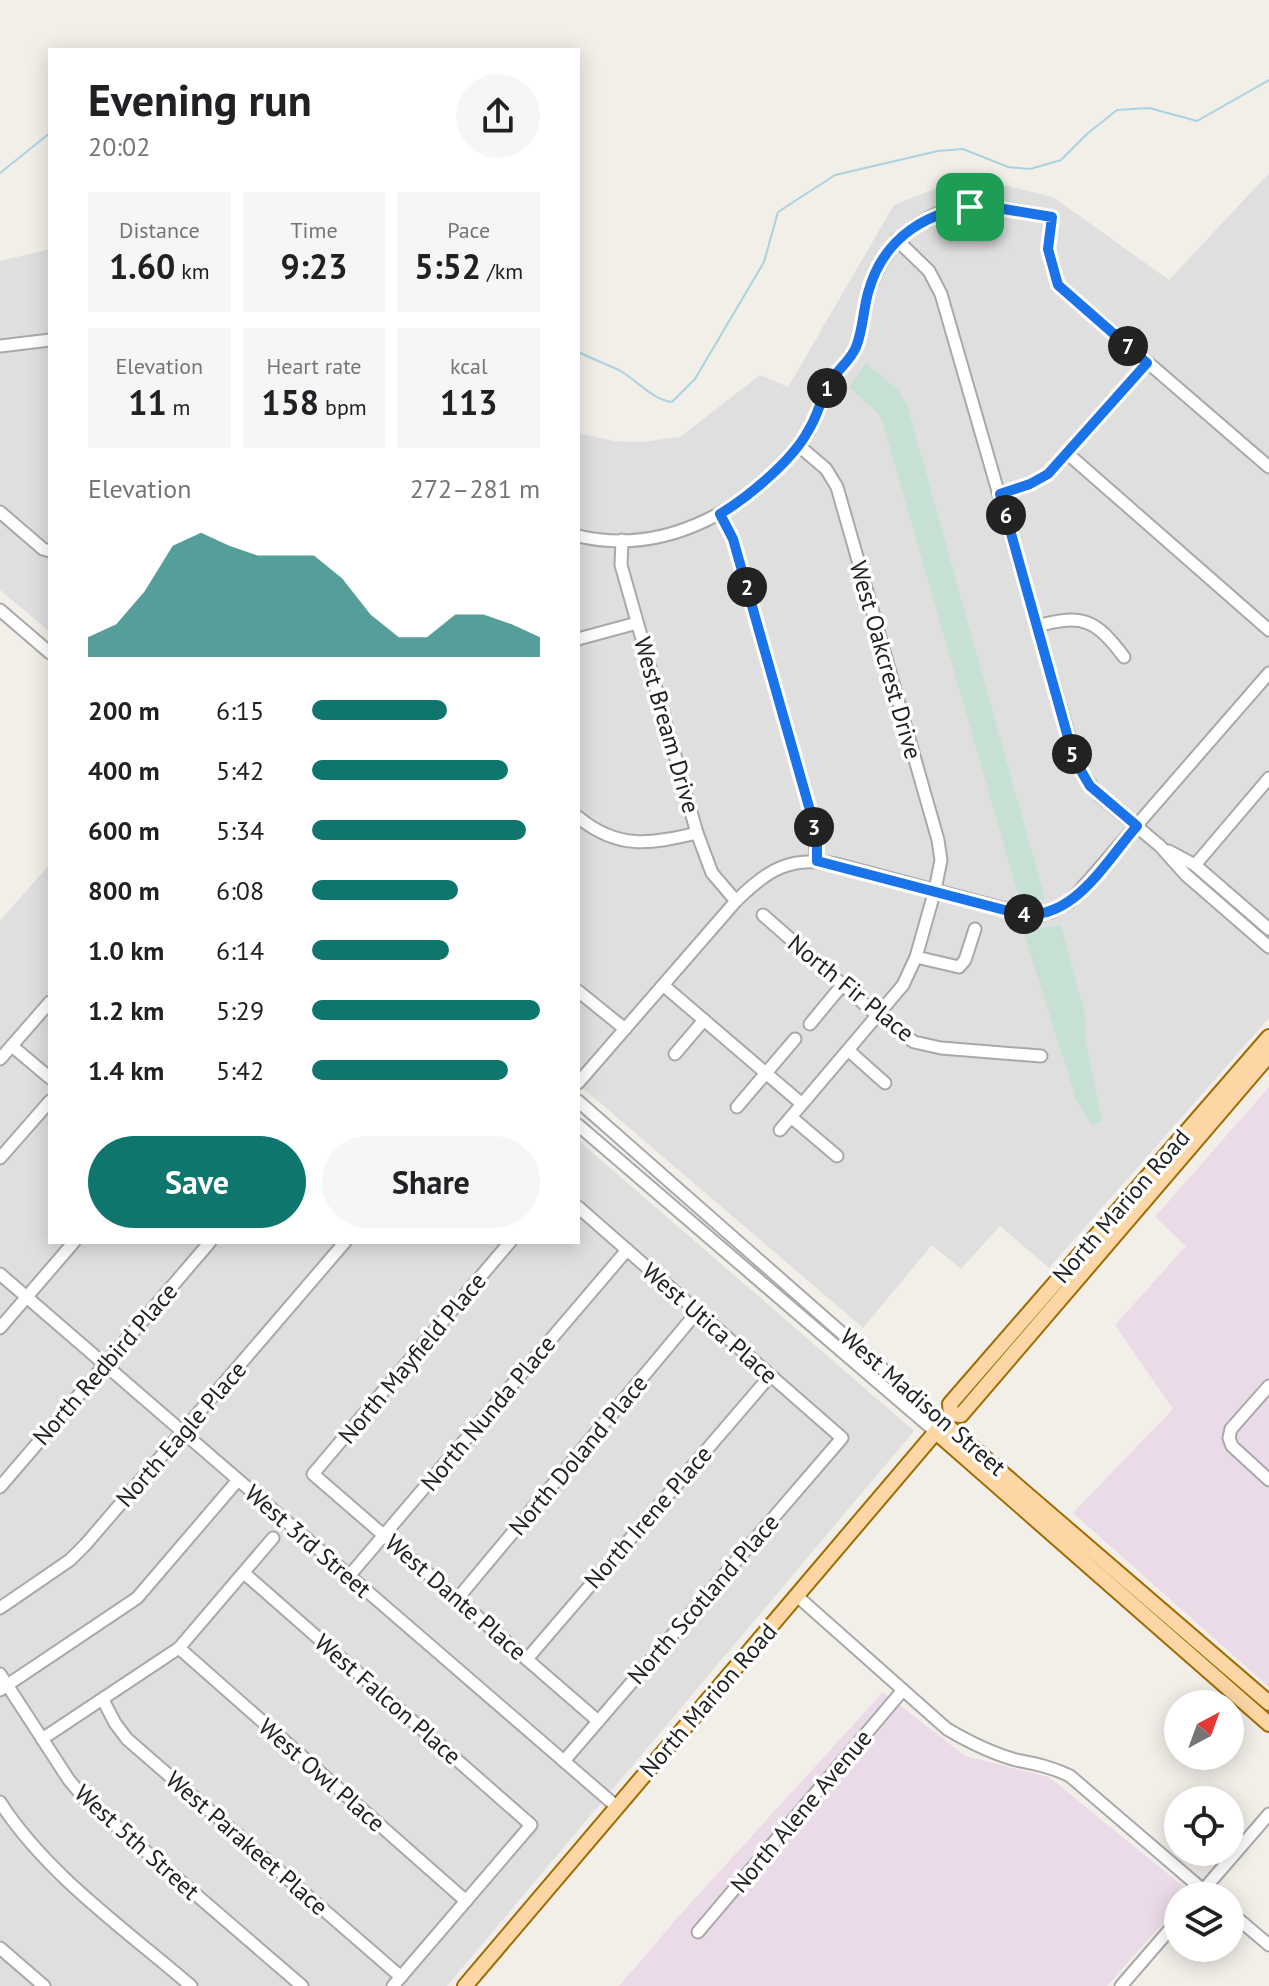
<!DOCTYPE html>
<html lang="en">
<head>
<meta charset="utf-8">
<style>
	body { margin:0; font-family:"PT Sans",sans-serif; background:#f6f6f6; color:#202124; height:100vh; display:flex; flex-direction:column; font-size:30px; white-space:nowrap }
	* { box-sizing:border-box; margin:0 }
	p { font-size:26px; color:#757577 }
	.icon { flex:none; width:44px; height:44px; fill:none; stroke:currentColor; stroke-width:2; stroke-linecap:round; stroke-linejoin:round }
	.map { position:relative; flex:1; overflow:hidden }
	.side { position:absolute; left:48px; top:48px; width:532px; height:1196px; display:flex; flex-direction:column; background:#fff; border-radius:0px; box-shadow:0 4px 20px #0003 }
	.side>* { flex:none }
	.needle { width:52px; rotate:41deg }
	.buttons { position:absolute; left:1164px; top:1690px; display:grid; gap:16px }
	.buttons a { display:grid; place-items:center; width:80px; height:80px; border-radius:50%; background:#fff; box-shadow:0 4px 20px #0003; font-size:40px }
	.pin { position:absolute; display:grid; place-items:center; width:68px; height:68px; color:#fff; margin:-34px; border-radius:16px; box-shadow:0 4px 12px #0006 }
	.km { position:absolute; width:40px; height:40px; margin:-20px; border-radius:50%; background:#222; color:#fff; font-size:22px; line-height:40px; text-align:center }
	.round { display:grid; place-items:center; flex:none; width:84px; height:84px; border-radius:42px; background:#f6f6f6 }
	.overview { display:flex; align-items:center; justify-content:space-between; height:136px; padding:0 40px }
	h1 { font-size:44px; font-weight:800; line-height:60px }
	.figures { display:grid; grid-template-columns:repeat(3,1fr); gap:12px; height:136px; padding:8px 40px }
	.figures div { display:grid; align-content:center; border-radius:0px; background:#f6f6f6; text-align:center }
	.figures b { font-size:34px; font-weight:800 }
	.figures small { font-size:22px; font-weight:400 }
	.figures p { font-size:22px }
	.chart { height:224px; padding:16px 40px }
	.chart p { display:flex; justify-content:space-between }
	.chart svg { width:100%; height:144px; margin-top:8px; fill:#0f766e; opacity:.7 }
	.action { display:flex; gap:16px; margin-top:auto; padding:16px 40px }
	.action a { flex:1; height:92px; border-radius:48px; background:#0f766e; color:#fff; font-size:32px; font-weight:800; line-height:92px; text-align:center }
	.action a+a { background:#f6f6f6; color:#202124 }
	ul { padding:0 40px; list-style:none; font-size:26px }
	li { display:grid; grid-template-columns:128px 96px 1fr; align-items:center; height:60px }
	li i { height:20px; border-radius:10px; background:#0f766e }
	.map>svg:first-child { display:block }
	.residential { fill:#e0dfdf }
	.industrial { fill:#ebdbe8 }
	.wetland { fill:#c6e0d4 }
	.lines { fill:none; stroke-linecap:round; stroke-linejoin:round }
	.stream { stroke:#aad3df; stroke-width:2 }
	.minor-casing { stroke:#a9a9a9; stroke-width:15 }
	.major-casing { stroke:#a06b00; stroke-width:18 }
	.minor { stroke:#fff; stroke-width:11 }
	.major { stroke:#fcd6a4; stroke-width:14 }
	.route-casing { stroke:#fff; stroke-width:16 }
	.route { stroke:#1a73e8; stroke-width:10 }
	.labels { text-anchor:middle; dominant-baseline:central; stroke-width:7; stroke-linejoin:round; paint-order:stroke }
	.street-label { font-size:24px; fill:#222; stroke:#fff }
</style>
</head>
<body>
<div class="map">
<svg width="1269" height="1986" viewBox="0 0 1269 1986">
	<rect width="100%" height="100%" fill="#f2efe9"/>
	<!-- residential -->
	<g class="residential">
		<polygon points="1269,173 1269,1018 1049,1268 1000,1226 961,1269 932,1245 863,1328 578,1084 578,433 614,441 641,442 680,437 760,375 788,387 894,205 967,176 1053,197 1169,280"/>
		<polygon points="50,249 50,632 0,590 0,261"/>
		<polygon points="50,864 50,1242 578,1242 578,1140 914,1431 447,1986 0,1986 0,921"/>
	</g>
	<!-- industrial -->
	<g class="industrial">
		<polygon points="1269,1087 1269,1687 1073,1513 1173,1409 1115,1325 1186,1246 1155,1217"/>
		<polygon points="883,1692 965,1756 1049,1777 1190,1892 1186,1896 1178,1896 1178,1906 1107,1986 619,1986 679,1916"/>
	</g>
	<!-- wetland -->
	<g class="wetland">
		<polygon points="866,363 898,390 907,405 1045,899 1023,898 1018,894 883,424 879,414 849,387"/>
		<polygon points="1061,925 1085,1015 1085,1038 1102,1121 1092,1126 1076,1099 1023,931"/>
	</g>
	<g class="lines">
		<!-- stream -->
		<g class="stream">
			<polyline points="0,173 50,133"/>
			<path d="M 578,352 C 591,358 605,364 619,370 C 637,380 652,400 672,402 L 695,379 L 764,262 L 778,212 L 835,175 L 938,151 L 963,149 L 1008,167 L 1030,169 L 1061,160 L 1088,133 L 1117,110 L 1149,108 L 1197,121 L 1269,80"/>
		</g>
		<defs>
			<g id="minor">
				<polyline points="897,240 929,271 941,294 1078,768 1099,795 1160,846 1186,875 1269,947"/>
				<polyline points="0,346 50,340"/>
				<polyline points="1068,454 1269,630"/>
				<polyline points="1000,494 1030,484 1048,474 1147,363"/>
				<polyline points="0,512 43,549 50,551"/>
				<polyline points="720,514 733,539 813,821 817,861"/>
				<path d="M 578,536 C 667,557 753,507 805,437 C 817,420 820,398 831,381 C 838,369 851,360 856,347 C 864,328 863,307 870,288 C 887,238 931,203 985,206 C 1007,208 1030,213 1052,217 L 1048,249 L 1058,285 L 1269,467"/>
				<polyline points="622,540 621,565 697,833 712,873 736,901"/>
				<polyline points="0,610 50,653"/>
				<path d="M 1037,626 C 1083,613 1096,620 1124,657"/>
				<polyline points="578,639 637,623"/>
				<path d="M 578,817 C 618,850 650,844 697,833"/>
				<polyline points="1169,851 1195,865 1269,929"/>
				<polyline points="1195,865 1269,778"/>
				<polyline points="763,915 878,1016 914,1042 941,1048 1041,1056"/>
				<polyline points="916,957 959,967 965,960 975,929"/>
				<polyline points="663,985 802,1104"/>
				<polyline points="578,991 625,1029"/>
				<polyline points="810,1024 843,984"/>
				<polyline points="12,1046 50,1078"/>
				<polyline points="848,1050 885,1083"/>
				<polyline points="675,1054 704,1020"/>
				<polyline points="0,1059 50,1002"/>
				<path d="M 578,1083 L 736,901 C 768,869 790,856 836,864 L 1025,914 L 1051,912 L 1070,902 L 1269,673"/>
				<polyline points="578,1101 944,1423"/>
				<polyline points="737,1107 795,1039"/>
				<polyline points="791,1117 837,1156"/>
				<polyline points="578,1125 936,1432"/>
				<polyline points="780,1130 903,985 916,957 935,890 941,860 938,840 837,487 826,469 798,445"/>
				<polyline points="0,1158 50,1101"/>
				<polyline points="510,1242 313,1474 598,1721"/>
				<polyline points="0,1274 617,1807"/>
				<polyline points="0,1328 74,1242"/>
				<polyline points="1269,1386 1231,1429 1229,1438 1232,1446 1269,1480"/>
				<polyline points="0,1487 210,1242"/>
				<polyline points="244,1573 531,1825 393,1986"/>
				<polyline points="349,1576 627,1250"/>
				<path d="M 797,1596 L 947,1729 C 969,1742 991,1753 1016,1760 C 1036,1764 1052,1767 1070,1776 L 1210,1896"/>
				<polyline points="458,1598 697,1312"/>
				<polyline points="0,1608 70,1560 86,1544 345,1242"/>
				<polyline points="179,1648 466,1901"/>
				<polyline points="527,1659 770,1376"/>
				<polyline points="0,1674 69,1780 85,1799 302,1986"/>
				<polyline points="0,1690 137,1598 238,1480"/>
				<polyline points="103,1700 115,1723 127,1739 401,1977"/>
				<polyline points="42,1739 179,1648 273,1538"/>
				<polyline points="564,1761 842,1438 578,1207"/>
				<path d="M 0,1802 C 46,1874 126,1930 191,1986"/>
				<polyline points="1199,1895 1269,1814"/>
				<polyline points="1230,1912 1269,1945"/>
				<polyline points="698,1932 903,1690"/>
				<polyline points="0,1948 44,1986"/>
				<polyline points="1121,1986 1178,1920"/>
			</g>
			<g id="major">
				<polyline points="951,1414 961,1415 1269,1055"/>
				<polyline points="944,1423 1269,1703"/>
				<polyline points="936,1432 1269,1724"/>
				<polyline points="465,1986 951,1414 950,1404 1269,1037"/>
			</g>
		</defs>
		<!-- minor casing -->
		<use href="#minor" class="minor-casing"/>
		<!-- major casing -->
		<use href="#major" class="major-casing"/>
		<!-- minor -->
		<use href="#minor" class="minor"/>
		<!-- major -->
		<use href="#major" class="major"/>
	</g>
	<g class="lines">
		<defs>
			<path id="route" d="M 986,206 L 1052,217 L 1048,249 L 1058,285 L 1147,363 L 1048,474 L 1030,484 L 1000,494 L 1074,759 L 1090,786 L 1137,826 C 1105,862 1072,925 1016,913 L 817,861 L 817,841 L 813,821 L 733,539 L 720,514 C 748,497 792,461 808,431 C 818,416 821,397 831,381 C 838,369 851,360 856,347 C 863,330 863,311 868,293 C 883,237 929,208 986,206 Z"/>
		</defs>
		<!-- route casing -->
		<use href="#route" class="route-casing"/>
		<!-- route -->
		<use href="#route" class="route"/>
	</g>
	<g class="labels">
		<!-- street labels -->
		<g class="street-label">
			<text transform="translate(886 660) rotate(74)">West Oakcrest Drive</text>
			<text transform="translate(667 725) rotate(74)">West Bream Drive</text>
			<text transform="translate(851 988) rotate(39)">North Fir Place</text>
			<text transform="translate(1121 1206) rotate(-49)">North Marion Road</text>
			<text transform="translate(710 1323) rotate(41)">West Utica Place</text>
			<text transform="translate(412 1358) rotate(-50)">North Mayfield Place</text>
			<text transform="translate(105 1364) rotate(-49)">North Redbird Place</text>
			<text transform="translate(923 1402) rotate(41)">West Madison Street</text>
			<text transform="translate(488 1413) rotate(-50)">North Nunda Place</text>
			<text transform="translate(181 1434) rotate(-49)">North Eagle Place</text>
			<text transform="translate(578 1455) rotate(-50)">North Doland Place</text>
			<text transform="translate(648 1517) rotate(-49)">North Irene Place</text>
			<text transform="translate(308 1541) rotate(41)">West 3rd Street</text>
			<text transform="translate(456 1597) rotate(41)">West Dante Place</text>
			<text transform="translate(703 1599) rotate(-49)">North Scotland Place</text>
			<text transform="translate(388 1699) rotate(41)">West Falcon Place</text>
			<text transform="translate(708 1700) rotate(-49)">North Marion Road</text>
			<text transform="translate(322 1775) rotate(41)">West Owl Place</text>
			<text transform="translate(801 1811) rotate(-50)">North Alene Avenue</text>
			<text transform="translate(137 1842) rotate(42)">West 5th Street</text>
			<text transform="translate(247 1843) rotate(41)">West Parakeet Place</text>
		</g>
	</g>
</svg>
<div class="buttons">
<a><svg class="needle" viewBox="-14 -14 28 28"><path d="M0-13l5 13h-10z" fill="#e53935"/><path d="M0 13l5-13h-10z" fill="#757577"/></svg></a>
<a><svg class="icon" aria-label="locate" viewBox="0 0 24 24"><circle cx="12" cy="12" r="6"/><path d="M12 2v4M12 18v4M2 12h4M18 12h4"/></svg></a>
<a><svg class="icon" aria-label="layers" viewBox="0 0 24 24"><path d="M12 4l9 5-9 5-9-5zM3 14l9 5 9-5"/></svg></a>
</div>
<div class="pin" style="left:970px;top:207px;background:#1e9e55"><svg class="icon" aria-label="arrive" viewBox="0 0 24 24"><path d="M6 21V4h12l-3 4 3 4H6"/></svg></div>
<b class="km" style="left:827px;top:388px">1</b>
<b class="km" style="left:747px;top:587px">2</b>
<b class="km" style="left:814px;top:827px">3</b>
<b class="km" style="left:1024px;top:914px">4</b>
<b class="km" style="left:1072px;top:754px">5</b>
<b class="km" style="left:1006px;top:515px">6</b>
<b class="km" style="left:1128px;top:346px">7</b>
<section class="side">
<div class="overview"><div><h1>Evening run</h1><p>20:02</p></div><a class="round"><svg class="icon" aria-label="share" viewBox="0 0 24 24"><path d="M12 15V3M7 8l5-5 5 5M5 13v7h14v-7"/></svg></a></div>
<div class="figures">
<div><p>Distance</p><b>1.60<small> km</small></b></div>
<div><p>Time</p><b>9:23</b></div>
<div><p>Pace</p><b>5:52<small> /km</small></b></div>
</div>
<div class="figures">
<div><p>Elevation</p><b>11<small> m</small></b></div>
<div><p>Heart rate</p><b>158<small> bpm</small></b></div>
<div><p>kcal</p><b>113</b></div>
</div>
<div class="chart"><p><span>Elevation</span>272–281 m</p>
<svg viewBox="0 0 160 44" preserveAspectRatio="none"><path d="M0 44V38L10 34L20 24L30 10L40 6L50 10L60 13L70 13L80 13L90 20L100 31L110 38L120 38L130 31L140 31L150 34L160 38V44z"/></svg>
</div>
<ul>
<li><b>200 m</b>6:15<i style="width:59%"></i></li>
<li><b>400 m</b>5:42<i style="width:86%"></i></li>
<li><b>600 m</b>5:34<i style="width:94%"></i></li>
<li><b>800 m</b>6:08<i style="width:64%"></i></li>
<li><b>1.0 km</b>6:14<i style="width:60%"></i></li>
<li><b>1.2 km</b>5:29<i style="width:100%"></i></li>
<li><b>1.4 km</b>5:42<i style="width:86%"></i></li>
</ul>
<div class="action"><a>Save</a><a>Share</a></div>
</section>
</div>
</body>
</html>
